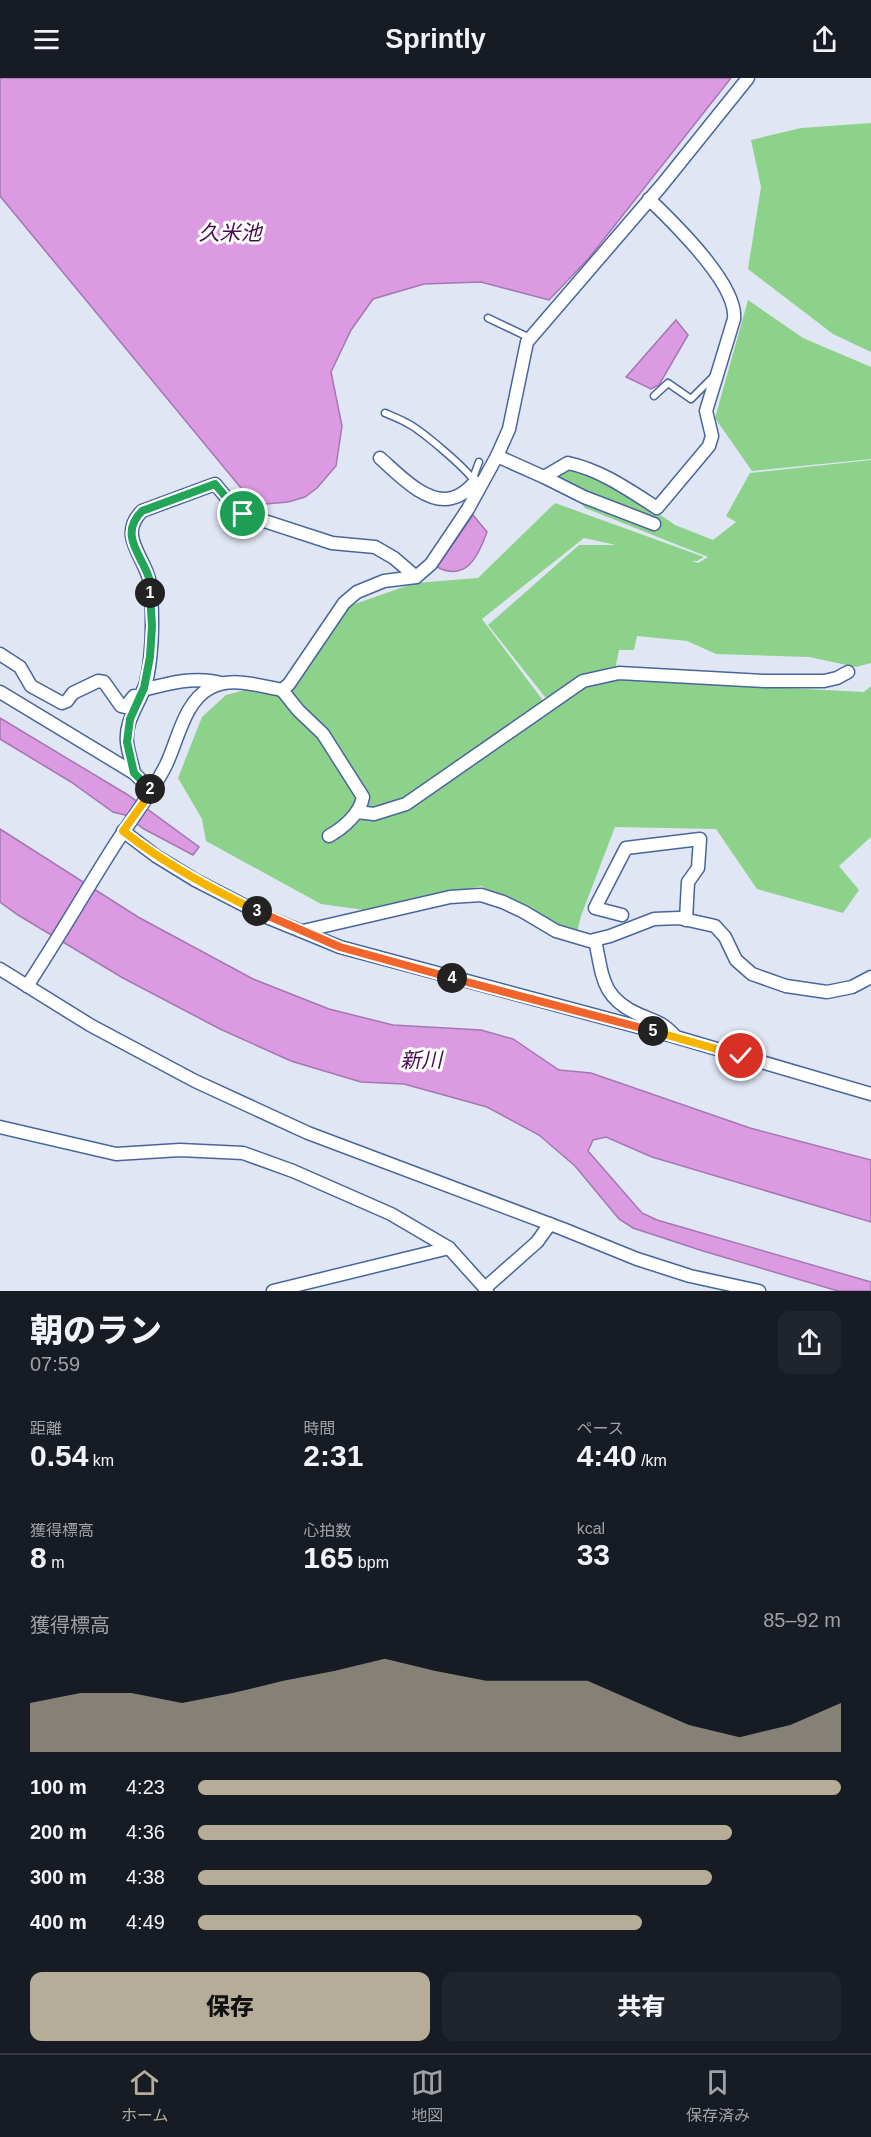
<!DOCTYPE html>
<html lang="ja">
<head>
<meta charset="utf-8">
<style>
	body { margin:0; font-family:Helvetica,"Noto Sans JP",sans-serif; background:#20242c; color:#f1f3f6; height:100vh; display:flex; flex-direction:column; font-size:22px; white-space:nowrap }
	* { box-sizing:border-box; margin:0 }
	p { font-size:20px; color:#9ea1a6 }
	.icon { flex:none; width:33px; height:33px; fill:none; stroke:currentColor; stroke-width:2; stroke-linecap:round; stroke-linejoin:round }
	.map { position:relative; height:1213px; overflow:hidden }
	.side { display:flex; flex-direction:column; background:#171b24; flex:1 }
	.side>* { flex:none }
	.pin { position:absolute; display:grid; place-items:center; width:51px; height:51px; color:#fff; margin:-26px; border:3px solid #fff; border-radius:50%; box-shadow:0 2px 6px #0007 }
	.km { position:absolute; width:30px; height:30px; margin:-15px; border-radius:50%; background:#222; color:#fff; font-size:16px; line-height:30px; text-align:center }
	.round { display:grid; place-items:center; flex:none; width:63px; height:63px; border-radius:12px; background:#20242c }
	.head { display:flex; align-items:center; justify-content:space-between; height:102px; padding:0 30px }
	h1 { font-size:33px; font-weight:800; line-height:45px }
	.metrics { display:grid; grid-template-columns:repeat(3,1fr); gap:9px; height:102px; padding:6px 30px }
	.metrics div { display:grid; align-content:center }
	.metrics b { font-size:30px; font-weight:800 }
	.metrics small { font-size:16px; font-weight:400 }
	.metrics p { font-size:16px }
	.chart { height:168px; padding:12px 30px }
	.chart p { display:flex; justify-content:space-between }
	.chart svg { width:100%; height:108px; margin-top:6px; fill:#b6ad99; opacity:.7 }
	.action { display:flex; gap:12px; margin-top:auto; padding:12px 30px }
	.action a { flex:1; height:69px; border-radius:12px; background:#b6ad99; color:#111; font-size:24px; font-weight:800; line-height:69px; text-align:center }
	.action a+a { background:#20242c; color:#f1f3f6 }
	ul { padding:0 30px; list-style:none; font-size:20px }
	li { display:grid; grid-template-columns:96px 72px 1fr; align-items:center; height:45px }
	li i { height:15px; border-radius:8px; background:#b6ad99 }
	header { display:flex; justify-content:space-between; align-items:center; height:78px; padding:0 30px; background:#171b24; font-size:27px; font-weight:800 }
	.tab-bar { display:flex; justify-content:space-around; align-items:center; height:84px; border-top:2px solid #363941; background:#171b24; font-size:16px; color:#9ea1a6 }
	.tab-bar a { display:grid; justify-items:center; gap:3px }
	.tab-bar .current { color:#b6ad99 }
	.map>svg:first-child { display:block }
	.green { fill:#8dd28a }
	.water { fill:#dc9ae3; stroke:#a378b3; stroke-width:1.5 }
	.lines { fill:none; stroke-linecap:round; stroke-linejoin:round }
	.service-casing { stroke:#49659d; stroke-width:9 }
	.minor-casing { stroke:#49659d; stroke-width:15 }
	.service { stroke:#fff; stroke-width:6 }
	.minor { stroke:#fff; stroke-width:12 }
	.split-1-casing { stroke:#fff; stroke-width:12 }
	.split-2-casing { stroke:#fff; stroke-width:12 }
	.split-3-casing { stroke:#fff; stroke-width:12 }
	.split-4-casing { stroke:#fff; stroke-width:12 }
	.split-5-casing { stroke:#fff; stroke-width:12 }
	.split-6-casing { stroke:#fff; stroke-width:12 }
	.split-1 { stroke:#22a559; stroke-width:8 }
	.split-2 { stroke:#22a559; stroke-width:8 }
	.split-3 { stroke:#f5b400; stroke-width:8 }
	.split-4 { stroke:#f0652b; stroke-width:8 }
	.split-5 { stroke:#f0652b; stroke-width:8 }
	.split-6 { stroke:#f5b400; stroke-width:8 }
	.labels { text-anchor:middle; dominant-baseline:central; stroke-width:6; stroke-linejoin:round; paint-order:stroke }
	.water-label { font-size:21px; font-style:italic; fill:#490c50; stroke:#fff }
</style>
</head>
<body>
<header><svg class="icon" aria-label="menu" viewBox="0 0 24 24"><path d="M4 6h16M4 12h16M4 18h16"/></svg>Sprintly<svg class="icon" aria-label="share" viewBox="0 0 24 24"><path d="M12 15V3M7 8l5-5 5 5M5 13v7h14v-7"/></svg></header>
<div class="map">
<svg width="871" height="1213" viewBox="0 0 871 1213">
	<rect width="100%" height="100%" fill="#e0e6f3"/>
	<!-- green -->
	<g class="green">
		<polygon points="871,45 871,274 833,256 748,191 761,109 751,62 801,50"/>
		<polygon points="748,222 803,260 871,289 871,381 752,393 715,340"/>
		<polygon points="871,382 871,585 856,589 809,579 716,576 687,563 637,558 634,572 619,572 615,592 551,619 545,619 488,547 579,467 616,467 584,460 482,541 544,624 607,601 864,614 871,608 871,759 839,788 859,812 843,835 757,811 716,751 615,749 581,838 576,858 481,808 379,834 321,826 206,763 202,741 178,700 202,639 226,617 253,610 289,616 349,528 415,505 478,500 555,425 704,479 697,483 692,483 698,485 708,479 585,430 555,396 568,389 615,406 675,447 713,462 736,444 726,438 750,395"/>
	</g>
	<!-- water -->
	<g class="water">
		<polygon points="0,0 731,0 589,180 549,222 481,204 424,206 373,221 351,252 331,294 342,348 336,388 317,410 305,419 288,424 255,427 0,118"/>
		<polygon points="676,242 688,257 659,307 651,311 626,299"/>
		<path d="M 473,437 L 487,454 C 478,479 466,504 437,489 Z"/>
		<polygon points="0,640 128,717 199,769 193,777 144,751 125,737 113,734 71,704 0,661"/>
		<polygon points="0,751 138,839 253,901 329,931 393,947 481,952 513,961 559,992 591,995 750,1050 871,1082 871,1144 652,1079 606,1059 593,1062 588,1073 642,1135 657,1142 871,1204 871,1213 838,1213 703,1173 633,1150 619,1141 575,1088 539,1057 487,1029 404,1006 361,1004 291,983 220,951 123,900 18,837 0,824"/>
	</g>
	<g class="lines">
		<defs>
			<g id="service">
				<polyline points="488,240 530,260"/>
				<polyline points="654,318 668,305 691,321 713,299"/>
				<path d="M 385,335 C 392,338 400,341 407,345 C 421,352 470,393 476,406"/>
				<polyline points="473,400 479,384"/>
			</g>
			<g id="minor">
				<path d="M 497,378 L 544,399 L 568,385 C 601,392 629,412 657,430 L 709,368 L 712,358 L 706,333 L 734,241 C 738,207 674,145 649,121"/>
				<path d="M 380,380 C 397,395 426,427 452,420 C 461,418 469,411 475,404"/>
				<polyline points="544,399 584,419 654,446"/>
				<polyline points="0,576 20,589 31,608 62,625 67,623 73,615 98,603 104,604 121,628 125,629 134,618"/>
				<path d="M 143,612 C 169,605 195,598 221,605"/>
				<path d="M 282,612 L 298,632 L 323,656 L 363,719 C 360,736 343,750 329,758"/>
				<polyline points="0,614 134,695 152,713"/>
				<path d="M 134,695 C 132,685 128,674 127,664 C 125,644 137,629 144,611 C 150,594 152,565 152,547 C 152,532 152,515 149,501 C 143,477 118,457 142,433 L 215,406 L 236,431 L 243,436 L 332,465 L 375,469 L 394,480 L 416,499"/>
				<polyline points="357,734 374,736 406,726 583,603 619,595 765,603 824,603 837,600 848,594"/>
				<polyline points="123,753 156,778 195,802 269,840 340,869 676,959 871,1016"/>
				<polyline points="622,837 595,830 626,770 700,761 698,790 688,804 686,842"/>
				<polyline points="303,853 450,819 481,817 503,824 524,834 556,853 590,863 610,858 654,841 679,840 715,848 725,859 736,882 752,896 786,908 827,914 852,909 871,899"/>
				<path d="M 595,862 C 603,899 601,920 640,937 C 657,944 662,944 675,958"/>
				<polyline points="0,891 90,947 195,1003 308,1055 563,1151 637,1181 690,1198 759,1213"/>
				<path d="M 27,908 C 58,861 86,812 116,765 C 133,739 152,715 166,687 C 178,662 184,624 210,610 C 231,598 260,608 282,612 L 289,606 L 344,525 L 357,514 L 384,503 L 416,499 L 431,486 L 468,431 L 497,378 L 509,351 L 527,264 L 662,107 L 748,0"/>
				<polyline points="0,1049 116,1076 180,1072 243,1075 293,1093 391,1136 449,1170 485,1210"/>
				<polyline points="273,1213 449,1170"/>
				<polyline points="487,1213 485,1210 537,1164 550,1146"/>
			</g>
		</defs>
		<!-- service casing -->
		<use href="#service" class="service-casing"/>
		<!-- minor casing -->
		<use href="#minor" class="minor-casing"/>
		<!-- service -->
		<use href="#service" class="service"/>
		<!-- minor -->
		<use href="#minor" class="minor"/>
	</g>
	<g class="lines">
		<defs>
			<path id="split-1" d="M 150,515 C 150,510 150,505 149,500 C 142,477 118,457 142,433 L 215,406 L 236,431 L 243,436"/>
			<polyline id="split-2" points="150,711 134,695 127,664 130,641 144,610 150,579 152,548 150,515"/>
			<path id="split-3" d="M 150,711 L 152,713 L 123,753 C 165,786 210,810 257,833"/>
			<polyline id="split-4" points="257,833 340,869 452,900"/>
			<polyline id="split-5" points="452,900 653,953"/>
			<polyline id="split-6" points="653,953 741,978"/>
		</defs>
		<!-- split-1 casing -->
		<use href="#split-1" class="split-1-casing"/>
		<!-- split-2 casing -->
		<use href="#split-2" class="split-2-casing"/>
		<!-- split-3 casing -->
		<use href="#split-3" class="split-3-casing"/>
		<!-- split-4 casing -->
		<use href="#split-4" class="split-4-casing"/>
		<!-- split-5 casing -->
		<use href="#split-5" class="split-5-casing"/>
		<!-- split-6 casing -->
		<use href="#split-6" class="split-6-casing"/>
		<!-- split-1 -->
		<use href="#split-1" class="split-1"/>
		<!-- split-2 -->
		<use href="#split-2" class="split-2"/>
		<!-- split-3 -->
		<use href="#split-3" class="split-3"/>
		<!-- split-4 -->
		<use href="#split-4" class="split-4"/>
		<!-- split-5 -->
		<use href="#split-5" class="split-5"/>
		<!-- split-6 -->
		<use href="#split-6" class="split-6"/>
	</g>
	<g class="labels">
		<!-- water labels -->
		<g class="water-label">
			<text x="230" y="154">久米池</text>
			<text transform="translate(421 982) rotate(-1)">新川</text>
		</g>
	</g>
</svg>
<div class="pin" style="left:243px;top:436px;background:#1e9e55"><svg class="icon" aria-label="arrive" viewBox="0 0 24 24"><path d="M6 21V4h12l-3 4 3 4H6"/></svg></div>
<div class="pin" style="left:741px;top:978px;background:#d93025"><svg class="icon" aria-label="check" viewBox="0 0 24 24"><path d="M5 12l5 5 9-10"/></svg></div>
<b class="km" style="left:150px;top:515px">1</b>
<b class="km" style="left:150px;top:711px">2</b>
<b class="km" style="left:257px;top:833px">3</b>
<b class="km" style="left:452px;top:900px">4</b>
<b class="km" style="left:653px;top:953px">5</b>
</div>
<section class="side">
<div class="head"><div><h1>朝のラン</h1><p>07:59</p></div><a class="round"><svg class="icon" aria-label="share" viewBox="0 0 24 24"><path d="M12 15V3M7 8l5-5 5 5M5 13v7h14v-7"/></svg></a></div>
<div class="metrics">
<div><p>距離</p><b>0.54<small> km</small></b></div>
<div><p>時間</p><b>2:31</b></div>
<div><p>ペース</p><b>4:40<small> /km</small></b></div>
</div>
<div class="metrics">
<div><p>獲得標高</p><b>8<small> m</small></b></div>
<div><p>心拍数</p><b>165<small> bpm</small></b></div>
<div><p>kcal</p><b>33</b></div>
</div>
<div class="chart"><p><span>獲得標高</span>85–92 m</p>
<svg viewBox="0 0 160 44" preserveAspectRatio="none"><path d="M0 44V24L10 20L20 20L30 24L40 20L50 15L60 11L70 6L80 11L90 15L100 15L110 15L120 24L130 33L140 38L150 33L160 24V44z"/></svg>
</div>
<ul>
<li><b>100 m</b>4:23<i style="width:100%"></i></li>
<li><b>200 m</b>4:36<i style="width:83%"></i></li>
<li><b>300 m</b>4:38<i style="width:80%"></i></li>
<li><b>400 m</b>4:49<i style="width:69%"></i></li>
</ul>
<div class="action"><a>保存</a><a>共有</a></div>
</section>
<nav class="tab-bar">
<a class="current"><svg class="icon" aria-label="home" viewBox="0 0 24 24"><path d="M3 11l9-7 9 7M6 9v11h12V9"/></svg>ホーム</a>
<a><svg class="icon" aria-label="map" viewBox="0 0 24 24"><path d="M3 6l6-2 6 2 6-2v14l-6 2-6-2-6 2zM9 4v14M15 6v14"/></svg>地図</a>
<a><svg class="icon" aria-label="saved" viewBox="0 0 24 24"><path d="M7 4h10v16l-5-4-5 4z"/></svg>保存済み</a>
</nav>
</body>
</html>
